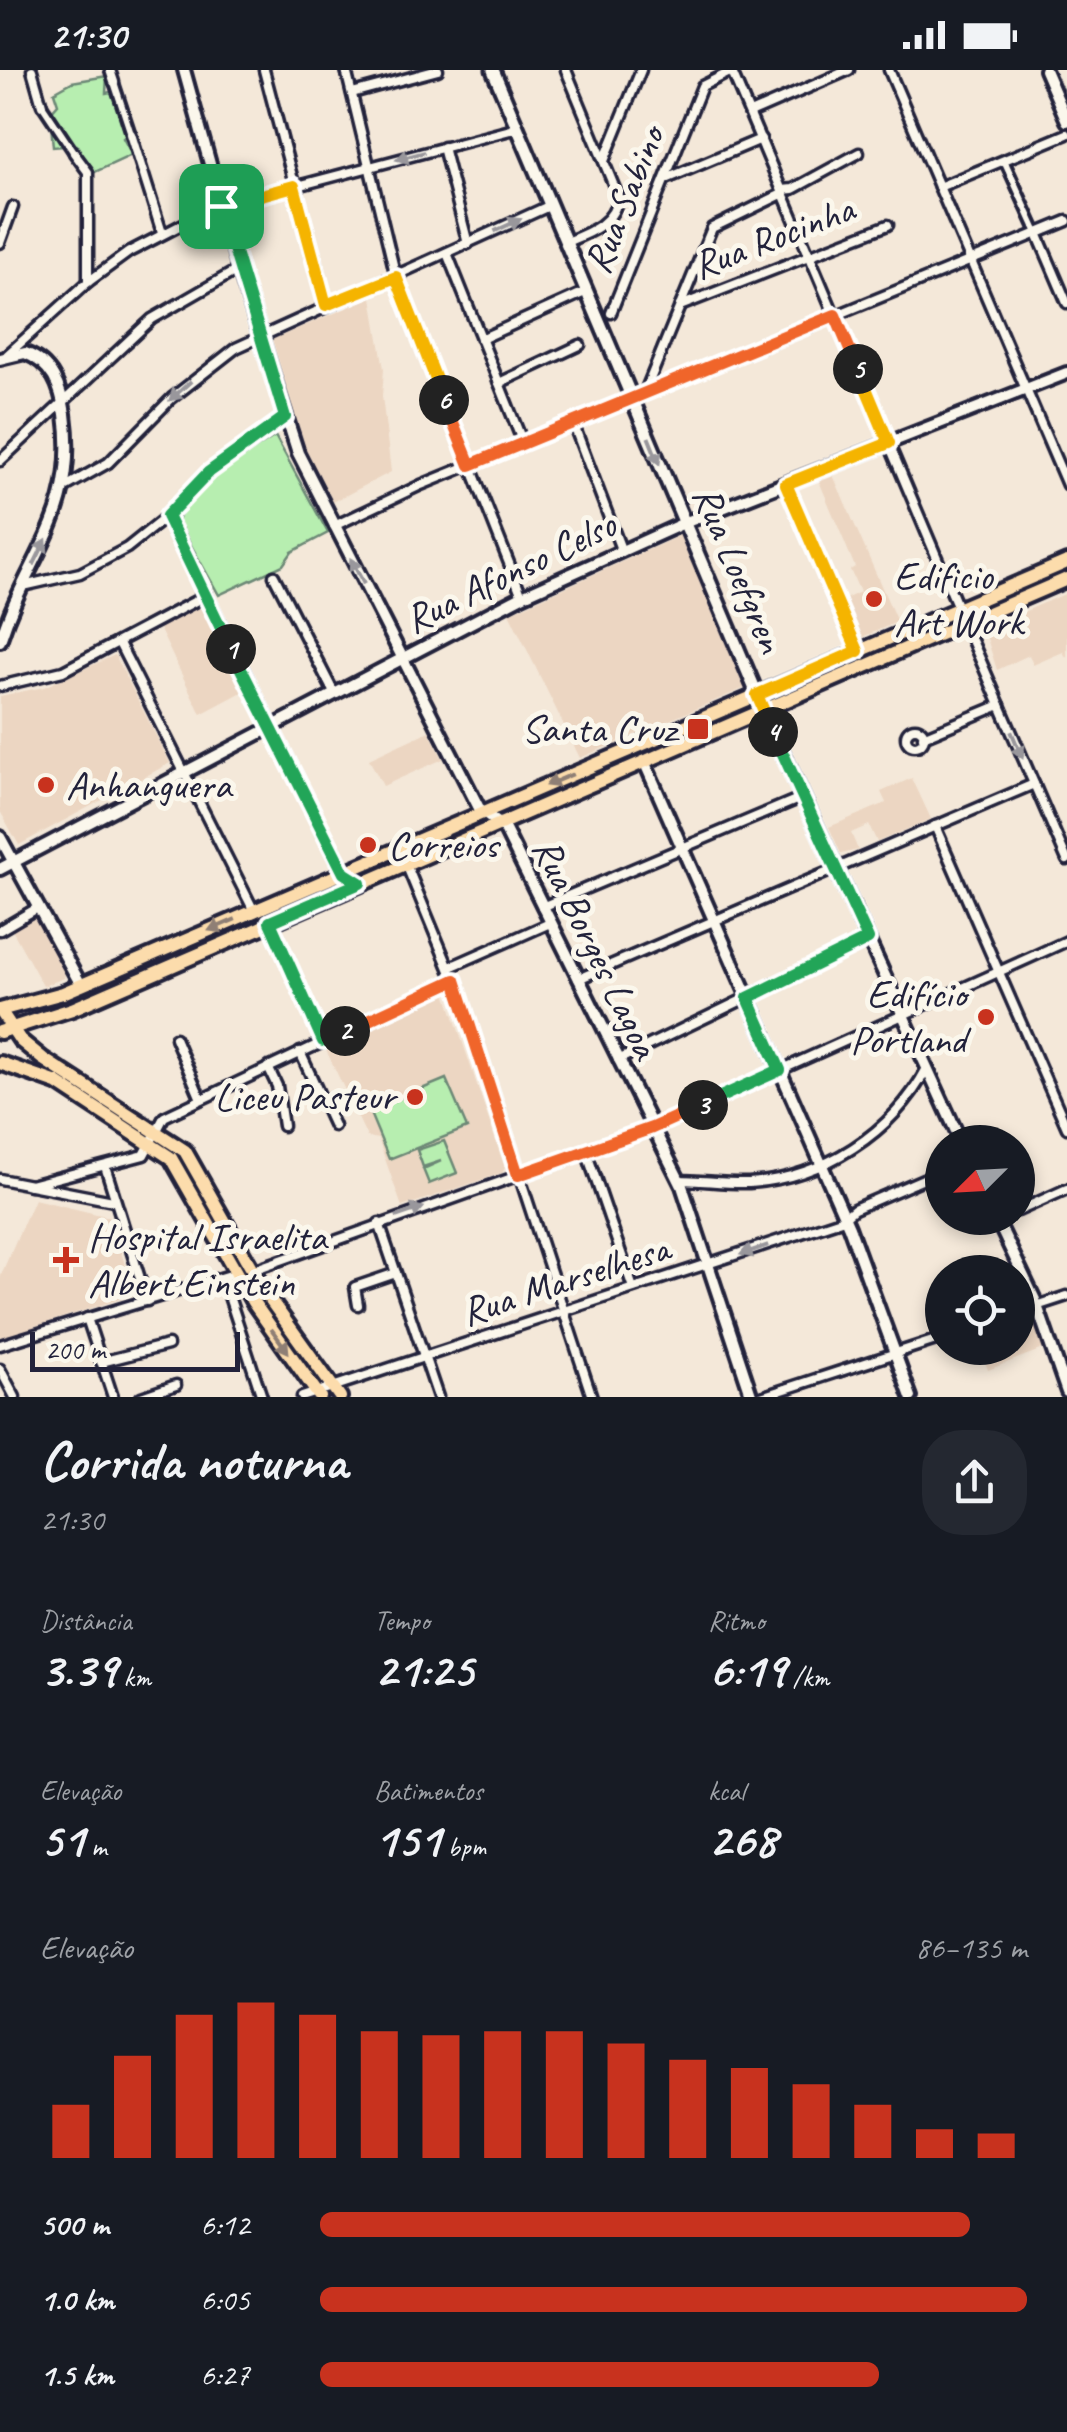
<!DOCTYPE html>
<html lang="pt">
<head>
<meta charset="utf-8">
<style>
	body { margin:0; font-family:Caveat,sans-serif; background:#242831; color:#f1f3f6; height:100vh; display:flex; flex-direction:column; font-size:38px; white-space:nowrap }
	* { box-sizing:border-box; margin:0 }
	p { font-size:32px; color:#9ea1a6 }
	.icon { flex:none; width:55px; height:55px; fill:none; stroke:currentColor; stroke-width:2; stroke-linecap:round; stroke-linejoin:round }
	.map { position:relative; height:1327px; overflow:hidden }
	.side { display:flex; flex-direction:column; background:#171b24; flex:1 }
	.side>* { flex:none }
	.needle { width:65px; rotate:246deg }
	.controls { position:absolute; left:925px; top:1055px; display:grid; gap:20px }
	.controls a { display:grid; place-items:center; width:110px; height:110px; border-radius:50%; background:#171b24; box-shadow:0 5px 15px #0003; font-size:50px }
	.scale { position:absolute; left:30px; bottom:25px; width:210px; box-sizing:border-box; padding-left:10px; border:5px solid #22223b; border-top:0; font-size:28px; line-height:35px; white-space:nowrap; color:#22223b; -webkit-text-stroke:8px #fbf7ec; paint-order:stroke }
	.pin { position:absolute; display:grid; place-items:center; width:85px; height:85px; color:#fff; margin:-42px; border-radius:20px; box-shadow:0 5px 15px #0006 }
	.km { position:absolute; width:50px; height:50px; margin:-25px; border-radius:50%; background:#222; color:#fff; font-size:28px; line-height:50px; text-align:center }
	.round { display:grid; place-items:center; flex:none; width:105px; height:105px; border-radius:40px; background:#242831 }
	.head { display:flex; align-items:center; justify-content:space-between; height:170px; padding:0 40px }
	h1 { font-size:55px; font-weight:600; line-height:75px }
	.figures { display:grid; grid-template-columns:repeat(3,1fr); gap:15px; height:170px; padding:10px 40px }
	.figures div { display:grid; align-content:center }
	.figures b { font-size:50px; font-weight:600 }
	.figures small { font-size:28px; font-weight:400 }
	.figures p { font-size:28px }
	.chart { height:280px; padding:20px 40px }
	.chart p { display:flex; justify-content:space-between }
	.chart svg { width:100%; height:180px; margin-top:10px; stroke:#c8321e; stroke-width:6 }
	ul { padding:0 40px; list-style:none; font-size:32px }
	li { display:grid; grid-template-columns:160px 120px 1fr; align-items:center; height:75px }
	li i { height:25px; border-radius:12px; background:#c8321e }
	.status { display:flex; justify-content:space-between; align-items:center; height:70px; padding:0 50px; background:#171b24; direction:ltr }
	.status svg { height:28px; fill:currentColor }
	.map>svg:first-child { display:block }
	.built { fill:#ecd6c2 }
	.green { fill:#b7eeb0; stroke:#6c8876; stroke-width:2.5 }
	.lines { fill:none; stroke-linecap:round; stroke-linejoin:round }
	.pedestrian-casing { stroke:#22223b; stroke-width:14 }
	.minor-casing { stroke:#22223b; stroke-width:15 }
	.tertiary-casing { stroke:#22223b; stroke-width:18 }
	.secondary-casing { stroke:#22223b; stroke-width:19 }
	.primary-casing { stroke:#22223b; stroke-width:20 }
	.pedestrian { stroke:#fbf7ec; stroke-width:6 }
	.minor { stroke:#fbf7ec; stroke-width:8 }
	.tertiary { stroke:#fbf7ec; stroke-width:10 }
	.secondary { stroke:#fbf7ec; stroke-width:11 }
	.primary { stroke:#fcdcac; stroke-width:12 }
	.oneway { fill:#99979c }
	.oneway2 { fill:#8f7f74 }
	.split-1-casing { stroke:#fff; stroke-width:20 }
	.split-2-casing { stroke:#fff; stroke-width:20 }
	.split-3-casing { stroke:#fff; stroke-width:20 }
	.split-4-casing { stroke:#fff; stroke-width:20 }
	.split-5-casing { stroke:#fff; stroke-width:20 }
	.split-6-casing { stroke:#fff; stroke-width:20 }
	.split-7-casing { stroke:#fff; stroke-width:20 }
	.split-1 { stroke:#22a559; stroke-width:12 }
	.split-2 { stroke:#22a559; stroke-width:12 }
	.split-3 { stroke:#f0652b; stroke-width:12 }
	.split-4 { stroke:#22a559; stroke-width:12 }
	.split-5 { stroke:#f5b400; stroke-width:12 }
	.split-6 { stroke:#f0652b; stroke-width:12 }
	.split-7 { stroke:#f5b400; stroke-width:12 }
	.poi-dot { fill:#c8321e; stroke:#fbf7ec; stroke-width:4 }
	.labels { text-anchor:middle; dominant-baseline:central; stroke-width:10; stroke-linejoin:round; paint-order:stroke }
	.street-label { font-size:40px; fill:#22223b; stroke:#fbf7ec }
	.poi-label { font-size:40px; fill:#22223b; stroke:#fbf7ec; text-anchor:start }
</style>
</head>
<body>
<div class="status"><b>21:30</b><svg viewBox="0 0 49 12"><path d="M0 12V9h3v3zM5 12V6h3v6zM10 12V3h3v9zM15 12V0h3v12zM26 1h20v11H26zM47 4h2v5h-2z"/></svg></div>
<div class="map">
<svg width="1067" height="1327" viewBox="0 0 1067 1327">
	<rect width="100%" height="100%" fill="#f4e8d9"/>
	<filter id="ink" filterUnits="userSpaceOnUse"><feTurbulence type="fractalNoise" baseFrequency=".01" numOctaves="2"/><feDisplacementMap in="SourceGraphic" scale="20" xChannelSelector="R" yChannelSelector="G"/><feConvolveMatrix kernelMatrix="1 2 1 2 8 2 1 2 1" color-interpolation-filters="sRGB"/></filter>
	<g filter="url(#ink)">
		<!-- built -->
		<g class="built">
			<polygon points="372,227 384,299 382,326 391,402 333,432 310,392 269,271"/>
			<polygon points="833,405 897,552 858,569 841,531 860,522 850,500 855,497 819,411"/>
			<polygon points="681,465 745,618 580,688 509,543"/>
			<polygon points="1067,523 1067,588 1063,582 1033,595 1029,585 997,600 984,559"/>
			<polygon points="200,536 244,621 201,644 158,556"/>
			<polygon points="115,585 170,693 19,775 0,741 0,626 44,617"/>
			<polygon points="429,661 443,689 383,716 369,689"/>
			<polygon points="912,708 931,749 877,772 869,755 851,763 858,780 841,784 829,757 886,733 881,722"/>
			<polygon points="34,845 65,903 64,908 43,916 11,858"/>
			<polygon points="446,923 505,1098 502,1103 402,1137 378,1069 367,1067 326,980"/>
			<polygon points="34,1129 109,1147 135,1224 0,1268 0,1207"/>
			<polygon points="1032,1244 1045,1278 988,1300 980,1278 1018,1278 1018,1249"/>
		</g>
		<!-- green -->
		<g class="green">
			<polygon points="107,6 106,23 121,20 133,60 123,68 132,85 93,103 77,75 53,77 50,43 58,34 54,22 72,12"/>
			<path d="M 275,366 L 328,463 L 292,482 L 283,495 L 219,525 L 178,452 C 181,421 250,383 275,366 Z"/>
			<polygon points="446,1009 467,1058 389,1089 369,1041"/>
			<polygon points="444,1071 457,1103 429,1114 423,1099 441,1091 423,1097 417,1080"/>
		</g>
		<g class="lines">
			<defs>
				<g id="pedestrian">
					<polyline points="114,12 131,64"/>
					<polyline points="42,35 74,83"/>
					<polyline points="1004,90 1037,163"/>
				</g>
				<g id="minor">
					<polyline points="32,0 42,35"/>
					<polyline points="110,0 114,12"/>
					<polyline points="264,0 326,235"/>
					<polyline points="346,0 396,207 522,526"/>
					<path d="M 566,0 L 618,126 C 615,154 589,163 566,172"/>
					<polyline points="731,0 959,540"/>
					<polyline points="889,0 1067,415"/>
					<polyline points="352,23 438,0"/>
					<polyline points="750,43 849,0"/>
					<polyline points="131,64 162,163"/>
					<polyline points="443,77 468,174"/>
					<polyline points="74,83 88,102 88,212"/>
					<polyline points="604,91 641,0"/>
					<polyline points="666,109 761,69"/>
					<polyline points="939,117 1067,64"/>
					<polyline points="782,120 793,119 859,83"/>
					<polyline points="1037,163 1067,233"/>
					<polyline points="0,173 13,137"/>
					<polyline points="447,183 523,373"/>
					<polyline points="680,236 888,155"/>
					<polyline points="611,243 702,16 732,1"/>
					<polyline points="481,269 587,221"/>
					<polyline points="7,285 88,212 129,182 214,138 518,58"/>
					<polyline points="499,313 580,275"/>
					<polyline points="644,324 712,158 784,123"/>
					<polyline points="573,353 622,482"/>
					<polyline points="0,391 152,249 239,199"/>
					<polyline points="786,414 858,581"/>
					<polyline points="67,416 108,393 172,328 236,278 551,135"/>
					<polyline points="167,446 344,803 361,813"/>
					<polyline points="334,456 421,415 1067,151"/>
					<polyline points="274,506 334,623"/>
					<polyline points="23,516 80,503 127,478 167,446 209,402 285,347"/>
					<polyline points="964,552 1067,790"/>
					<polyline points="119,573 254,841"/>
					<polyline points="0,616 63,601 205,526"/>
					<circle cx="915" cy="667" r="9"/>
					<polyline points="923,667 1000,635"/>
					<polyline points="935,756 1067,1058"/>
					<polyline points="406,794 460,925 592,1327"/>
					<polyline points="542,837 803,727"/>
					<polyline points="270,852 323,971"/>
					<polyline points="0,860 39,837"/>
					<polyline points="450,897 550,853"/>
					<polyline points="578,909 1034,714"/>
					<polyline points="175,968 201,1029"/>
					<polyline points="300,982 334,1056"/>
					<polyline points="618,990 868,869"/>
					<polyline points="268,997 277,1016 283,1056"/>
					<polyline points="586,1081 633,1218"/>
					<polyline points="105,1096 147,1231"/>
					<polyline points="0,1109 113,1131"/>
					<path d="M 679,1110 C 702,1110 726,1114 749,1113 C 823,1108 893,1063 927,998"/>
					<polyline points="30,1115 144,1085 164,1047 455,910"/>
					<polyline points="1018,1141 1067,1119"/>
					<polyline points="379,1153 438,1327"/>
					<polyline points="253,1200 652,1058 1067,871"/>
					<polyline points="223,1208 262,1327"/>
					<polyline points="358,1235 355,1217 396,1203"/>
					<polyline points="1018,1242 1067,1226"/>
					<polyline points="87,1248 113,1327"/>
					<polyline points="0,1275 237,1203"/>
					<polyline points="101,1292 168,1275"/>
					<polyline points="0,1299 15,1327"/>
					<polyline points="141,1327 176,1315"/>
					<polyline points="302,1327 841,1150 854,1139 942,1101"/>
					<polyline points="761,1327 942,1268"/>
				</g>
				<g id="tertiary">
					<polyline points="184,0 239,199 298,383 479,738 504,758 682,1116 752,1327"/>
					<polyline points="1045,0 1067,51"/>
					<path d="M 0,289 L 25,283 C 52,293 61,317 65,344 C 79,445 28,483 0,571"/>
					<polyline points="763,639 961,1072"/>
					<polyline points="644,691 849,1157 911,1327"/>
					<polyline points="0,767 81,915"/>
					<polyline points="0,799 522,526 684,453 1067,303"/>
					<polyline points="996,1148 1035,1230 1067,1322"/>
				</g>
				<polyline id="secondary" points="493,0 760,631"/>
				<g id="primary">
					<polyline points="0,940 63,923 1067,492"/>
					<polyline points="0,940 20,970 43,989 185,1081 266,1224 340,1327"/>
					<polyline points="0,962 72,939 1067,509"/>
					<polyline points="0,993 57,1013 171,1088 253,1232 320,1327"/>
				</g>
			</defs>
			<!-- pedestrian casing -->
			<use href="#pedestrian" class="pedestrian-casing"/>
			<!-- minor casing -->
			<use href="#minor" class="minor-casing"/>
			<!-- tertiary casing -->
			<use href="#tertiary" class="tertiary-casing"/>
			<!-- secondary casing -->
			<use href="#secondary" class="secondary-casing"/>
			<!-- primary casing -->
			<use href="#primary" class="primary-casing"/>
			<!-- pedestrian -->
			<use href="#pedestrian" class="pedestrian"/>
			<!-- minor -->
			<use href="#minor" class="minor"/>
			<!-- tertiary -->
			<use href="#tertiary" class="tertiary"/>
			<!-- secondary -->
			<use href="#secondary" class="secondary"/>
			<!-- primary -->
			<use href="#primary" class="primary"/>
		</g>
		<!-- one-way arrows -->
		<defs><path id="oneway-solid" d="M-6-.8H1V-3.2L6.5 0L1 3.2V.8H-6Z" transform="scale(2.5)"/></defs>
		<g class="oneway">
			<use href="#oneway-solid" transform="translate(410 86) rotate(165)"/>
			<use href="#oneway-solid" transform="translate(508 155) rotate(-25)"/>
			<use href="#oneway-solid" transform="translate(180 321) rotate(138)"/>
			<use href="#oneway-solid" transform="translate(654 381) rotate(68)"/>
			<use href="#oneway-solid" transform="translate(40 482) rotate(-64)"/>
			<use href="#oneway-solid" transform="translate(357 501) rotate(-118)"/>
			<use href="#oneway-solid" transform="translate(1017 675) rotate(67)"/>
			<use href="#oneway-solid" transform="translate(410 1142) rotate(-19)"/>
			<use href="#oneway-solid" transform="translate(754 1180) rotate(161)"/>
		</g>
		<g class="oneway2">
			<use href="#oneway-solid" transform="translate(559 710) rotate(157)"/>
			<use href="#oneway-solid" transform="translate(222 855) rotate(157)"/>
			<use href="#oneway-solid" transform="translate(280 1271) rotate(54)"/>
		</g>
	</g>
	<g class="lines" filter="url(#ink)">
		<defs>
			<polyline id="split-1" points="221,136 285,347 209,402 167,446 231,579"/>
			<polyline id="split-2" points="231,579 344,803 360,813 270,852 323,971 345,961"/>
			<polyline id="split-3" points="345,961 455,910 518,1105 652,1058 703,1035"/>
			<polyline id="split-4" points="703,1035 780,1000 748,928 868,869 773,662"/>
			<polyline id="split-5" points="773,662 757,625 858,581 786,414 889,373 858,299"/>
			<polyline id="split-6" points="444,330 470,395 835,245 858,299"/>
			<polyline id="split-7" points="221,136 294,116 326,235 396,207 444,330"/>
		</defs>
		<!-- split-1 casing -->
		<use href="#split-1" class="split-1-casing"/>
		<!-- split-2 casing -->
		<use href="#split-2" class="split-2-casing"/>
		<!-- split-3 casing -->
		<use href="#split-3" class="split-3-casing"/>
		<!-- split-4 casing -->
		<use href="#split-4" class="split-4-casing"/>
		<!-- split-5 casing -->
		<use href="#split-5" class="split-5-casing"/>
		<!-- split-6 casing -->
		<use href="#split-6" class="split-6-casing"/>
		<!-- split-7 casing -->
		<use href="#split-7" class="split-7-casing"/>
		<!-- split-1 -->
		<use href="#split-1" class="split-1"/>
		<!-- split-2 -->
		<use href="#split-2" class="split-2"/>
		<!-- split-3 -->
		<use href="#split-3" class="split-3"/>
		<!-- split-4 -->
		<use href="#split-4" class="split-4"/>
		<!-- split-5 -->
		<use href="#split-5" class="split-5"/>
		<!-- split-6 -->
		<use href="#split-6" class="split-6"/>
		<!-- split-7 -->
		<use href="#split-7" class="split-7"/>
	</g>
	<!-- markers -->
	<g class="poi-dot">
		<circle cx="874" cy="529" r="10"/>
		<rect x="686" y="647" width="24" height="24" rx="5"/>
		<circle cx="46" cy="715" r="10"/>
		<circle cx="368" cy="775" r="10"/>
		<circle cx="986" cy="947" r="10"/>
		<circle cx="415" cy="1027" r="10"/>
		<path d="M61 1175h10v10h10v10h-10v10h-10v-10h-10v-10h10z"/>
	</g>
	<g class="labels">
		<!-- street labels -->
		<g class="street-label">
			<text transform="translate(624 130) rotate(-68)">Rua Sabino</text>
			<text transform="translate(773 167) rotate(-21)">Rua Rocinha</text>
			<text transform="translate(739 499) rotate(67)">Rua Loefgren</text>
			<text transform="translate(510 502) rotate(-26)">Rua Afonso Celso</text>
			<text transform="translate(596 878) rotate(64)">Rua Borges Lagoa</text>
			<text transform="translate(565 1210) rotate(-18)">Rua Marselhesa</text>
		</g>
		<!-- poi labels -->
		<g class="poi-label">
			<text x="894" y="506">Edificio<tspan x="894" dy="46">Art Work</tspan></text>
			<text x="676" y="659" text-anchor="end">Santa Cruz</text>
			<text x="66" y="715">Anhanguera</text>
			<text x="388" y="775">Correios</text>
			<text x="966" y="924" text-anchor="end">Edifício<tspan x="966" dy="46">Portland</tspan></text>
			<text x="395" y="1027" text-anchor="end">Liceu Pasteur</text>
			<text x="88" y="1167">Hospital Israelita<tspan x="88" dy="46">Albert Einstein</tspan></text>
		</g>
	</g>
</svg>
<div class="controls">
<a><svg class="needle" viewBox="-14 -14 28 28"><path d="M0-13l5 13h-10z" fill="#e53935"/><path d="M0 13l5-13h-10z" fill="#9ea1a6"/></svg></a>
<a><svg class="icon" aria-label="locate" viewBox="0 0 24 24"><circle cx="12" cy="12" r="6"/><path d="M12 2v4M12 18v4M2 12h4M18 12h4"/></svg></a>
</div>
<div class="scale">200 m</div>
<div class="pin" style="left:221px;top:136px;background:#1e9e55"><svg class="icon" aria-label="arrive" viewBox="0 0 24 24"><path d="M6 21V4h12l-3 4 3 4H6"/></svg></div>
<b class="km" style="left:231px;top:579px">1</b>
<b class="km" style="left:345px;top:961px">2</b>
<b class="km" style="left:703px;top:1035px">3</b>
<b class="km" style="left:773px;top:662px">4</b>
<b class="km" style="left:858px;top:299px">5</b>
<b class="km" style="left:444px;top:330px">6</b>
</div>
<section class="side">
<div class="head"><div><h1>Corrida noturna</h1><p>21:30</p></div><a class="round"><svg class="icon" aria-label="share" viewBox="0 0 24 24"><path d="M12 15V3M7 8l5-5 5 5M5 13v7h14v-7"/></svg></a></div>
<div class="figures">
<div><p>Distância</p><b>3.39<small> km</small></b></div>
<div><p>Tempo</p><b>21:25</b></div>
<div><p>Ritmo</p><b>6:19<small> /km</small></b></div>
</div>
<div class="figures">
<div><p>Elevação</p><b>51<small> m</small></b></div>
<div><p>Batimentos</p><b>151<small> bpm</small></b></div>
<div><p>kcal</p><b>268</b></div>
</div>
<div class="chart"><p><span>Elevação</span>86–135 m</p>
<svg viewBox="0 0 160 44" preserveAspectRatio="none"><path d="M5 44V31M15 44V19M25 44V9M35 44V6M45 44V9M55 44V13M65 44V14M75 44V13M85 44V13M95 44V16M105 44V20M115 44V22M125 44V26M135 44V31M145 44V37M155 44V38"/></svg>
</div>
<ul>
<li><b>500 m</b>6:12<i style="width:92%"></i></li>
<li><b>1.0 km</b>6:05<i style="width:100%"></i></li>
<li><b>1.5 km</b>6:27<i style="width:79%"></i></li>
</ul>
</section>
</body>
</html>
